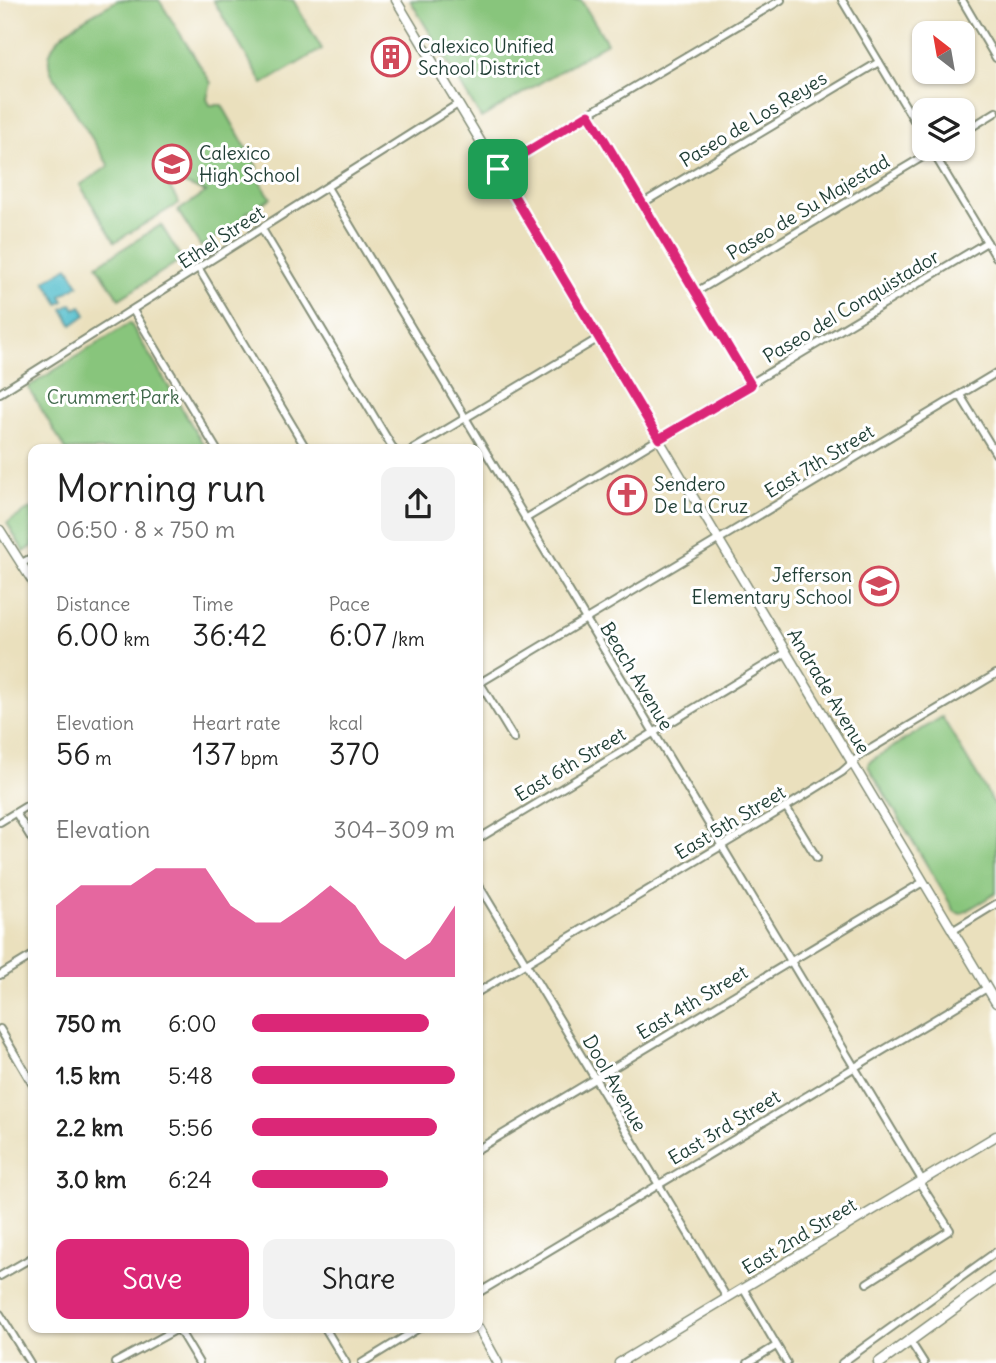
<!DOCTYPE html>
<html lang="en">
<head>
<meta charset="utf-8">
<style>
	body { margin:0; font-family:Delius,sans-serif; background:#f2f2f2; color:#222; height:100vh; display:flex; flex-direction:column; font-size:26px; white-space:nowrap }
	* { box-sizing:border-box; margin:0 }
	p { font-size:23px; color:#767676 }
	.icon { flex:none; width:38px; height:38px; fill:none; stroke:currentColor; stroke-width:2; stroke-linecap:round; stroke-linejoin:round }
	.map { position:relative; flex:1; overflow:hidden }
	.sheet { position:absolute; left:28px; top:444px; width:455px; height:889px; display:flex; flex-direction:column; background:#fff; border-radius:14px; box-shadow:0 2px 5px #0004 }
	.sheet>* { flex:none }
	.needle { width:46px; rotate:329deg }
	.fabs { position:absolute; left:912px; top:21px; display:grid; gap:14px }
	.fabs a { display:grid; place-items:center; width:63px; height:63px; border-radius:14px; background:#fff; box-shadow:0 2px 5px #0004; font-size:35px }
	.pin { position:absolute; display:grid; place-items:center; width:60px; height:60px; color:#fff; margin:-30px; border-radius:14px; box-shadow:0 4px 10px #0006 }
	.round { display:grid; place-items:center; flex:none; width:74px; height:74px; border-radius:14px; background:#f2f2f2 }
	.headline { display:flex; align-items:center; justify-content:space-between; height:119px; padding:0 28px }
	h1 { font-size:38px; font-weight:600; line-height:52px }
	.figures { display:grid; grid-template-columns:repeat(3,1fr); gap:10px; height:119px; padding:7px 28px }
	.figures div { display:grid; align-content:center }
	.figures b { font-size:30px; font-weight:600 }
	.figures small { font-size:19px; font-weight:400 }
	.figures p { font-size:19px }
	.chart { height:196px; padding:14px 28px }
	.chart p { display:flex; justify-content:space-between }
	.chart svg { width:100%; height:126px; margin-top:7px; fill:#db2777; opacity:.7 }
	.primary-button { display:flex; gap:14px; margin-top:auto; padding:14px 28px }
	.primary-button a { flex:1; height:80px; border-radius:14px; background:#db2777; color:#fff; font-size:28px; font-weight:600; line-height:80px; text-align:center }
	.primary-button a+a { background:#f2f2f2; color:#222 }
	ul { padding:0 28px; list-style:none; font-size:23px }
	li { display:grid; grid-template-columns:112px 84px 1fr; align-items:center; height:52px }
	li i { height:18px; border-radius:9px; background:#db2777 }
	.map>svg:first-child { display:block }
	.green { fill:#88c57b; stroke:#548158; stroke-width:2 }
	.water { fill:#52becc; stroke:#387e80; stroke-width:2 }
	.lines { fill:none; stroke-linecap:round; stroke-linejoin:round }
	.minor-casing { stroke:#848e78; stroke-width:10 }
	.tertiary-casing { stroke:#848e78; stroke-width:11 }
	.primary-casing { stroke:#848e78; stroke-width:13 }
	.minor { stroke:#fff; stroke-width:6 }
	.tertiary { stroke:#fff; stroke-width:8 }
	.primary { stroke:#fff; stroke-width:10 }
	.route-casing { stroke:#fff; stroke-width:14 }
	.route { stroke:#db2777; stroke-width:9 }
	.labels { text-anchor:middle; dominant-baseline:central; stroke-width:6; stroke-linejoin:round; paint-order:stroke }
	.poi-label { font-size:19px; fill:#1f3d34; stroke:#fff; text-anchor:start }
	.street-label { font-size:19px; fill:#1f3d34; stroke:#fff }
	.park-label { font-size:19px; fill:#3e6649; stroke:#fff }
</style>
</head>
<body>
<div class="map">
<svg width="996" height="1363" viewBox="0 0 996 1363">
	<rect width="100%" height="100%" fill="#fff"/>
	<filter id="ink" filterUnits="userSpaceOnUse"><feTurbulence type="fractalNoise" baseFrequency=".0143" numOctaves="2"/><feDisplacementMap in="SourceGraphic" scale="14" xChannelSelector="R" yChannelSelector="G"/><feConvolveMatrix kernelMatrix="1 2 1 2 8 2 1 2 1" color-interpolation-filters="sRGB"/></filter>
	<filter id="wash" filterUnits="userSpaceOnUse"><feTurbulence type="fractalNoise" baseFrequency=".00686" numOctaves="4" result="noise"/><feDisplacementMap in="SourceGraphic" scale="28" xChannelSelector="R" yChannelSelector="G"/><feGaussianBlur stdDeviation="1.57" result="paint"/><feColorMatrix in="noise" values="0 0 0 0 0 0 0 0 0 0 0 0 0 0 0 0 0 1.4 0 .05"/><feComposite in="paint" operator="in"/></filter>
	<g filter="url(#wash)">
		<rect width="100%" height="100%" fill="#eae0bd"/>
		<!-- green -->
		<g class="green">
			<path d="M 118,0 L 159,0 L 211,83 L 207,99 L 210,105 L 222,105 L 258,169 L 253,172 L 271,198 L 246,213 L 249,217 L 201,247 L 178,211 L 206,192 L 163,176 L 179,203 L 115,242 L 80,185 L 109,166 L 52,74 C 34,38 95,14 118,0 Z"/>
			<polygon points="213,0 293,0 322,49 263,84"/>
			<polygon points="410,0 581,0 607,43 481,118"/>
			<polygon points="161,225 182,259 119,299 97,265"/>
			<polygon points="130,323 205,447 201,450 66,450 28,387"/>
			<polygon points="33,507 33,546 24,552 7,523"/>
			<polygon points="942,717 996,807 996,893 961,914 955,912 868,766 869,762"/>
		</g>
		<!-- water -->
		<g class="water">
			<polygon points="68,267 79,285 61,296 64,301 59,304 45,281"/>
			<polygon points="72,304 75,309 81,306 86,315 72,325 63,309"/>
		</g>
	</g>
	<g filter="url(#ink)">
		<g class="lines">
			<defs>
				<g id="minor">
					<polyline points="842,0 924,137"/>
					<polyline points="962,0 996,58"/>
					<polyline points="589,114 751,385"/>
					<polyline points="962,133 996,112"/>
					<polyline points="931,149 996,257"/>
					<polyline points="497,168 781,0"/>
					<polyline points="327,187 922,1180"/>
					<polyline points="643,203 879,62"/>
					<polyline points="262,229 394,450"/>
					<polyline points="199,269 307,450"/>
					<polyline points="696,292 936,149"/>
					<polyline points="134,312 217,450"/>
					<polyline points="0,393 458,104"/>
					<polyline points="960,395 996,454"/>
					<polyline points="412,450 599,338"/>
					<polyline points="525,519 987,242"/>
					<polyline points="22,563 33,557"/>
					<polyline points="480,683 514,739"/>
					<polyline points="478,684 996,373"/>
					<polyline points="786,807 817,858"/>
					<polyline points="16,813 33,841"/>
					<polyline points="0,822 33,802"/>
					<polyline points="478,839 787,652"/>
					<polyline points="478,884 727,1298"/>
					<polyline points="952,931 996,904"/>
					<polyline points="0,975 33,955"/>
					<polyline points="478,992 786,807 842,772 862,754 996,674"/>
					<polyline points="0,1029 33,1085"/>
					<polyline points="478,1149 923,882"/>
					<polyline points="0,1276 33,1257"/>
					<polyline points="867,1283 950,1230 919,1182"/>
					<polyline points="743,1288 787,1363"/>
					<polyline points="478,1293 987,988"/>
					<polyline points="0,1314 30,1363"/>
					<polyline points="178,1328 199,1363"/>
					<polyline points="325,1328 346,1363"/>
					<polyline points="910,1341 924,1363"/>
					<polyline points="115,1363 179,1328"/>
					<polyline points="362,1363 419,1328"/>
					<polyline points="748,1363 776,1346"/>
					<polyline points="842,1363 996,1252"/>
				</g>
				<g id="tertiary">
					<polyline points="396,0 996,1003"/>
					<polyline points="0,530 33,582"/>
					<polyline points="478,1327 498,1363"/>
					<polyline points="619,1363 996,1136"/>
				</g>
				<polyline id="primary" points="879,1363 996,1278"/>
			</defs>
			<!-- minor casing -->
			<use href="#minor" class="minor-casing"/>
			<!-- tertiary casing -->
			<use href="#tertiary" class="tertiary-casing"/>
			<!-- primary casing -->
			<use href="#primary" class="primary-casing"/>
			<!-- minor -->
			<use href="#minor" class="minor"/>
			<!-- tertiary -->
			<use href="#tertiary" class="tertiary"/>
			<!-- primary -->
			<use href="#primary" class="primary"/>
		</g>
	</g>
	<g class="lines" filter="url(#ink)">
		<defs>
			<polygon id="route" points="589,114 751,385 659,439 498,169"/>
		</defs>
		<!-- route casing -->
		<use href="#route" class="route-casing"/>
		<!-- route -->
		<use href="#route" class="route"/>
	</g>
	<!-- icons -->
	<defs>
		<symbol id="building-ring" viewBox="-11 -11 22 22"><circle r="9.5" fill="#fff" stroke="#d1495b" stroke-width="1.5"/><path d="M-4-6H4V6H1V3H-1V6H-4ZM-2.5-4.3h1.7v1.8h-1.7ZM.8-4.3h1.7v1.8H.8ZM-2.5-1h1.7V.8h-1.7ZM.8-1h1.7V.8H.8Z" fill="#d1495b"/></symbol>
		<symbol id="school-ring" viewBox="-11 -11 22 22"><circle r="9.5" fill="#fff" stroke="#d1495b" stroke-width="1.5"/><path d="M0-5L7-2L0 1L-7-2ZM-4 1L0 2.5L4 1V4Q0 6-4 4Z" fill="#d1495b"/></symbol>
		<symbol id="church-ring" viewBox="-11 -11 22 22"><circle r="9.5" fill="#fff" stroke="#d1495b" stroke-width="1.5"/><path d="M-1.2-6h2.4v3.5h3.3v2.4h-3.3V6h-2.4V-.1h-3.3v-2.4h3.3Z" fill="#d1495b"/></symbol>
	</defs>
	<g fill-rule="evenodd">
		<use href="#building-ring" x="369" y="35" width="44" height="44"/>
		<use href="#school-ring" x="150" y="142" width="44" height="44"/>
		<use href="#church-ring" x="605" y="473" width="44" height="44"/>
		<use href="#school-ring" x="857" y="564" width="44" height="44"/>
	</g>
	<g class="labels">
		<!-- poi labels -->
		<g class="poi-label">
			<text x="418" y="46">Calexico Unified<tspan x="418" dy="22">School District</tspan></text>
			<text x="199" y="153">Calexico<tspan x="199" dy="22">High School</tspan></text>
			<text x="654" y="484">Sendero<tspan x="654" dy="22">De La Cruz</tspan></text>
			<text x="852" y="575" text-anchor="end">Jefferson<tspan x="852" dy="22">Elementary School</tspan></text>
		</g>
		<!-- street labels -->
		<g class="street-label">
			<text transform="translate(753 119) rotate(-31)">Paseo de Los Reyes</text>
			<text transform="translate(808 207) rotate(-31)">Paseo de Su Majestad</text>
			<text transform="translate(221 237) rotate(-33)">Ethel Street</text>
			<text transform="translate(851 306) rotate(-31)">Paseo del Conquistador</text>
			<text transform="translate(819 461) rotate(-31)">East 7th Street</text>
			<text transform="translate(637 676) rotate(59)">Beach Avenue</text>
			<text transform="translate(829 691) rotate(59)">Andrade Avenue</text>
			<text transform="translate(570 764) rotate(-31)">East 6th Street</text>
			<text transform="translate(730 822) rotate(-31)">East 5th Street</text>
			<text transform="translate(692 1002) rotate(-31)">East 4th Street</text>
			<text transform="translate(615 1083) rotate(60)">Dool Avenue</text>
			<text transform="translate(724 1127) rotate(-31)">East 3rd Street</text>
			<text transform="translate(799 1236) rotate(-31)">East 2nd Street</text>
		</g>
		<!-- park labels -->
		<g class="park-label">
			<text x="113" y="397">Crummert Park</text>
		</g>
	</g>
</svg>
<div class="fabs">
<a><svg class="needle" viewBox="-14 -14 28 28"><path d="M0-13l5 13h-10z" fill="#e53935"/><path d="M0 13l5-13h-10z" fill="#767676"/></svg></a>
<a><svg class="icon" aria-label="layers" viewBox="0 0 24 24"><path d="M12 4l9 5-9 5-9-5zM3 14l9 5 9-5"/></svg></a>
</div>
<div class="pin" style="left:498px;top:169px;background:#1e9e55"><svg class="icon" aria-label="arrive" viewBox="0 0 24 24"><path d="M6 21V4h12l-3 4 3 4H6"/></svg></div>
<section class="sheet">
<div class="headline"><div><h1>Morning run</h1><p>06:50 · 8 × 750 m</p></div><a class="round"><svg class="icon" aria-label="share" viewBox="0 0 24 24"><path d="M12 15V3M7 8l5-5 5 5M5 13v7h14v-7"/></svg></a></div>
<div class="figures">
<div><p>Distance</p><b>6.00<small> km</small></b></div>
<div><p>Time</p><b>36:42</b></div>
<div><p>Pace</p><b>6:07<small> /km</small></b></div>
</div>
<div class="figures">
<div><p>Elevation</p><b>56<small> m</small></b></div>
<div><p>Heart rate</p><b>137<small> bpm</small></b></div>
<div><p>kcal</p><b>370</b></div>
</div>
<div class="chart"><p><span>Elevation</span>304–309 m</p>
<svg viewBox="0 0 160 44" preserveAspectRatio="none"><path d="M0 44V19L10 12L20 12L30 12L40 6L50 6L60 6L70 19L80 25L90 25L100 19L110 12L120 19L130 32L140 38L150 32L160 19V44z"/></svg>
</div>
<ul>
<li><b>750 m</b>6:00<i style="width:87%"></i></li>
<li><b>1.5 km</b>5:48<i style="width:100%"></i></li>
<li><b>2.2 km</b>5:56<i style="width:91%"></i></li>
<li><b>3.0 km</b>6:24<i style="width:67%"></i></li>
</ul>
<div class="primary-button"><a>Save</a><a>Share</a></div>
</section>
</div>
</body>
</html>
